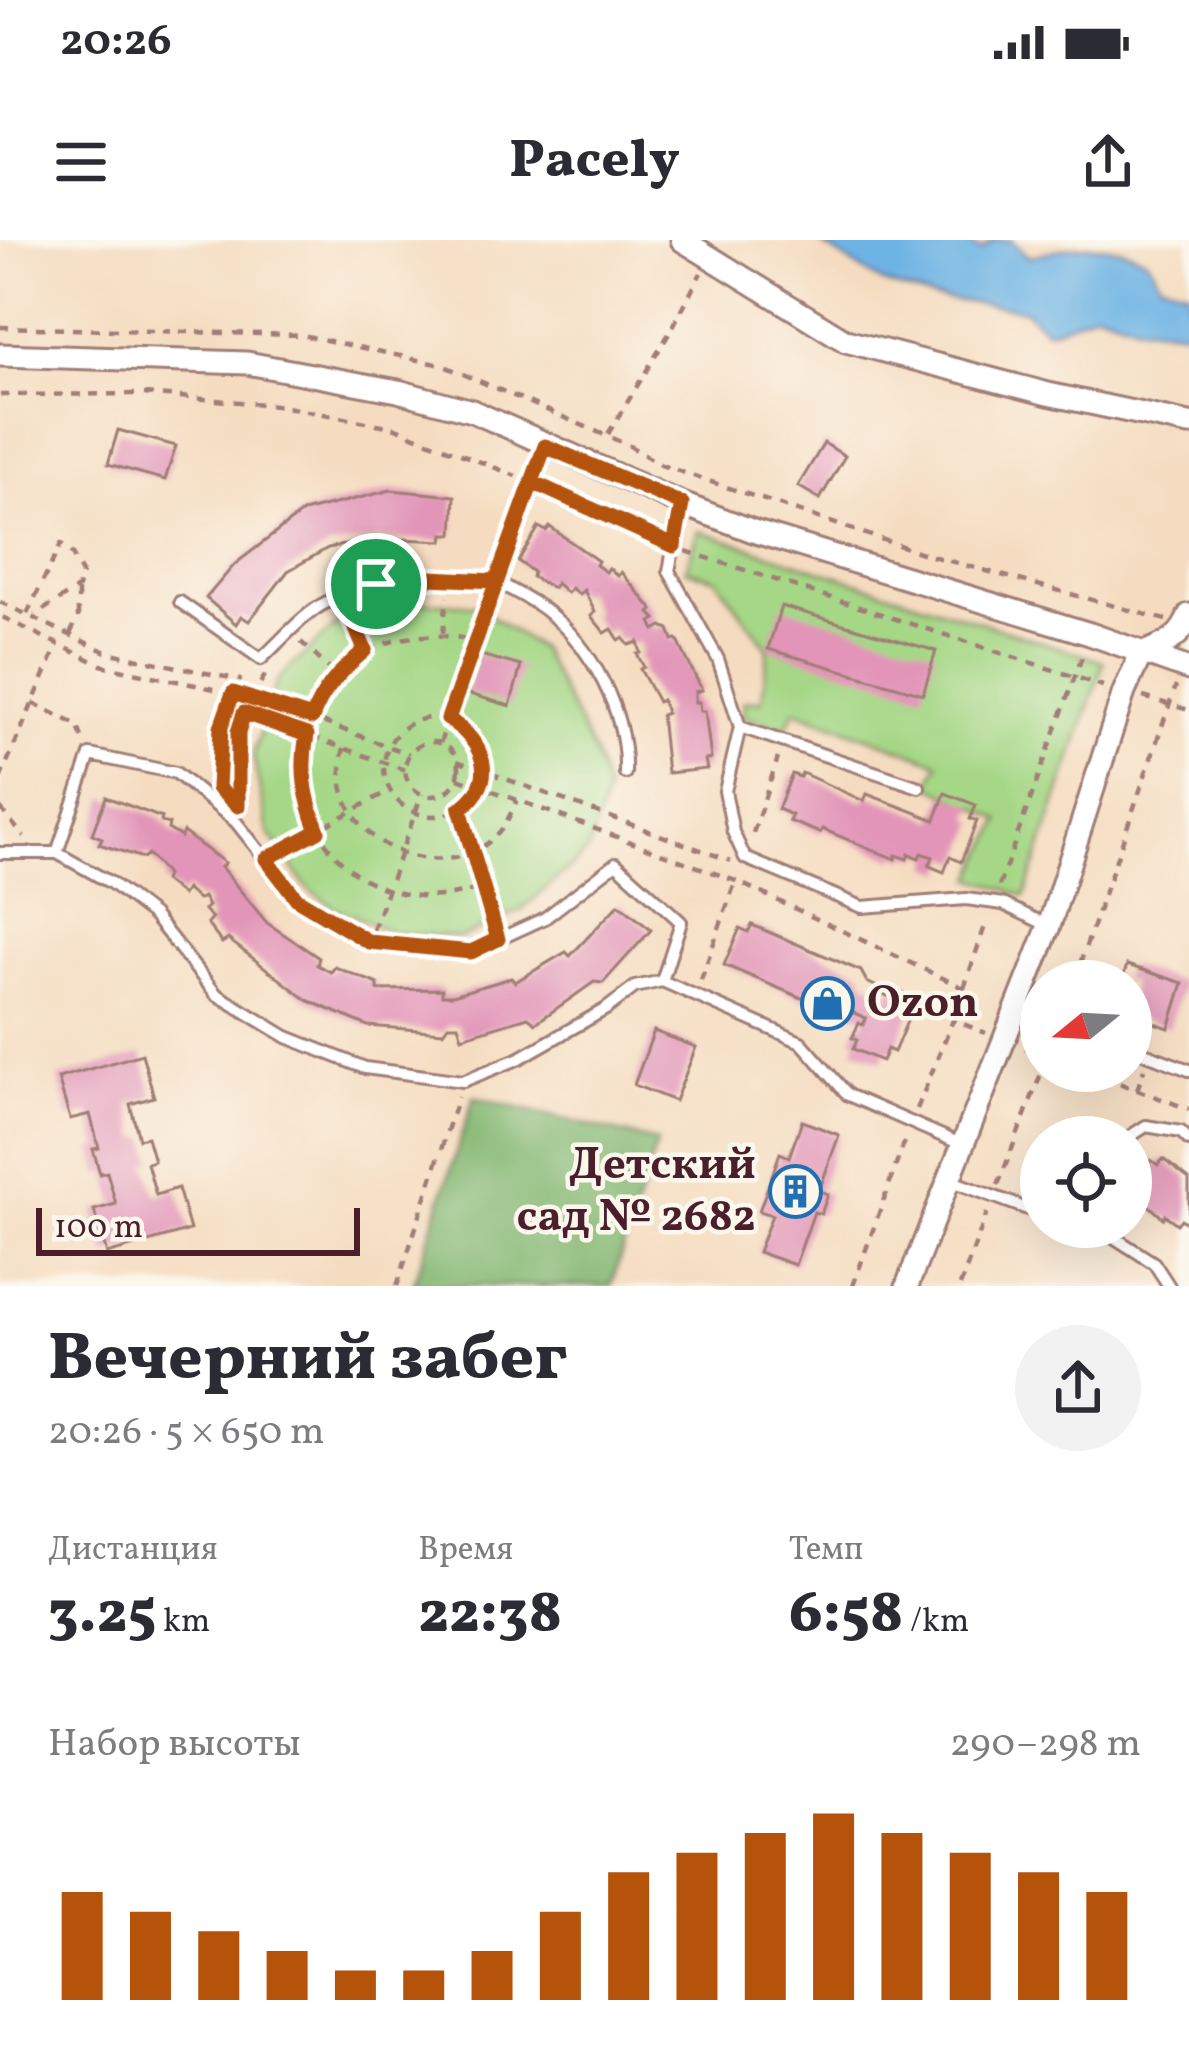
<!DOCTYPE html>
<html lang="ru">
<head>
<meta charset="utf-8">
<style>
	body { margin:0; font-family:Vollkorn,serif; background:#f2f2f3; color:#2b2b33; height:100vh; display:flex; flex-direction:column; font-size:45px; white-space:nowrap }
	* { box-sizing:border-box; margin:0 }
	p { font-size:39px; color:#7c7c81 }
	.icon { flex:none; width:66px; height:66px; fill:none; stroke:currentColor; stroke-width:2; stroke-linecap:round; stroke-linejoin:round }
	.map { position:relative; height:1046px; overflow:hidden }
	.side { display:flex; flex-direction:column; background:#fff; flex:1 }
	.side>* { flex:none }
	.needle { width:78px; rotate:252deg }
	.tools { position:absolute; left:1020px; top:720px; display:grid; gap:24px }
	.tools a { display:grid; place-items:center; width:132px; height:132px; border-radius:50%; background:#fff; box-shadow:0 12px 48px #0002; font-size:60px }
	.scale { position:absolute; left:36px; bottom:30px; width:324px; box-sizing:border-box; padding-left:12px; border:6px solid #4a1f2b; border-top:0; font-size:33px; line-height:42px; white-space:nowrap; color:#4a1f2b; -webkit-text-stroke:9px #fbf7ec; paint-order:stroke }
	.pin { position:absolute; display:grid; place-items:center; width:102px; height:102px; color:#fff; margin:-51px; border:6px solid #fff; border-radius:50%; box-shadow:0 3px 12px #0007 }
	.round { display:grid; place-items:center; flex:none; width:126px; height:126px; border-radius:63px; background:#f2f2f3 }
	.summary { display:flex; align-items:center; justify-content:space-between; height:204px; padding:0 48px }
	h1 { font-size:66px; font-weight:800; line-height:90px }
	.figures { display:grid; grid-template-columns:repeat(3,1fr); gap:18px; height:204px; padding:12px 48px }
	.figures div { display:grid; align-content:center }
	.figures b { font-size:60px; font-weight:800 }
	.figures small { font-size:33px; font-weight:400 }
	.figures p { font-size:33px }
	.chart { height:336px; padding:24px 48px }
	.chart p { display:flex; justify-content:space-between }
	.chart svg { width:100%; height:216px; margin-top:12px; stroke:#b45309; stroke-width:6 }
	.status { display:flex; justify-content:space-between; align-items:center; height:84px; padding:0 60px; background:#fff; direction:ltr }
	.status svg { height:33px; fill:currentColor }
	header { display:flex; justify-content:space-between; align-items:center; height:156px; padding:0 48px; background:#fff; font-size:54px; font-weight:800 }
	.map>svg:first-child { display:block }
	.green { fill:#a5d786; stroke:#787b58; stroke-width:3 }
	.forest { fill:#84b873; stroke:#676c4f; stroke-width:3 }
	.water { fill:#6db3e4; stroke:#5c6988; stroke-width:3 }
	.building { fill:#e295b8 }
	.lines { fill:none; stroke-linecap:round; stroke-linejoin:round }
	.lane-casing { stroke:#a07e76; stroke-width:16 }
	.street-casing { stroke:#a07e76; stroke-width:27 }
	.path { stroke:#a07e76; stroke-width:4.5; stroke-dasharray:9 9; stroke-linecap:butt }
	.lane { stroke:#fff; stroke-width:10 }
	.street { stroke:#fff; stroke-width:21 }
	.route-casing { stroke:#fff; stroke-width:24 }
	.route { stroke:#b45309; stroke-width:15 }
	.labels { text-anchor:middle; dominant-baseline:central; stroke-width:9; stroke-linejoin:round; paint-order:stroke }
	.poi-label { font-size:45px; font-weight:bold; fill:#4a1f2b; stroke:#fbf7ec; text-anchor:start }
</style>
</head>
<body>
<div class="status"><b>20:26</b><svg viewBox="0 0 49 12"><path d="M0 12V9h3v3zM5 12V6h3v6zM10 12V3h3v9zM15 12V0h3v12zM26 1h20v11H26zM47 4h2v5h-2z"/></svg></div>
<header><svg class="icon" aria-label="menu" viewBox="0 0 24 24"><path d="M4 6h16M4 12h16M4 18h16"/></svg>Pacely<svg class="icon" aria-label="share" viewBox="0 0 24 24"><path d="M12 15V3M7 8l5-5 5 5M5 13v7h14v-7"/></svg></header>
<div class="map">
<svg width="1189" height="1046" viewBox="0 0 1189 1046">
	<rect width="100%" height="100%" fill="#fbf7ec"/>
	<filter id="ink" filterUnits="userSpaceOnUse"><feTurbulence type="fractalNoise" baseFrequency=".00833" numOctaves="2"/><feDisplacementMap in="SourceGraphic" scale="24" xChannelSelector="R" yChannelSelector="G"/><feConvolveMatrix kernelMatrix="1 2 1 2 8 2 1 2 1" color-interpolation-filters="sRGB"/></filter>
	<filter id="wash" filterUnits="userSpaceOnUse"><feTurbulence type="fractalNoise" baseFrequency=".004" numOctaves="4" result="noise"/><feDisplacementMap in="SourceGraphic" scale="48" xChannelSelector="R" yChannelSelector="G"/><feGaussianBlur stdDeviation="2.7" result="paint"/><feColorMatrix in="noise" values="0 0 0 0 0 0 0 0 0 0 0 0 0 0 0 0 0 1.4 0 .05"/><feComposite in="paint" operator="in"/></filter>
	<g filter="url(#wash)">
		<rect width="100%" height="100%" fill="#f5dcc0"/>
		<!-- green -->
		<g class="green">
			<polygon points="699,291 1104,422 1025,656 973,638 1001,580 929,545 939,523 795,470 786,489 743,477 744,461 762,460 768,409 717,339 686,329"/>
			<polygon points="413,361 474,365 540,409 594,514 606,552 588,612 520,671 461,698 390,692 334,667 307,648 268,592 253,515 277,440 335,386"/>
		</g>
		<!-- forest -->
		<polygon class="forest" points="474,857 657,902 611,1046 413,1046"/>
		<!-- water -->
		<path class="water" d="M 815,0 L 962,0 L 981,10 L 994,0 L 1011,0 L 1029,17 C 1066,5 1109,0 1145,18 C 1153,23 1155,35 1161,42 L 1189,50 L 1189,91 L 1141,86 L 1096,71 L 1054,89 L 1044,89 L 1026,71 L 1016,68 L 934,58 L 883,43 Z"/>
		<g id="blocks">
			<!-- building -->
			<g class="building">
				<polygon points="118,190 176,206 165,240 108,224"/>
				<polygon points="824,203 845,216 820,259 798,246"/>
				<polygon points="391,250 455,256 453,294 444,294 443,301 380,298 328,308 288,331 249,381 241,376 236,384 206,358 235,324 303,272"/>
				<polygon points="539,287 546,291 550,287 598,321 596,325 606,332 609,328 618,336 621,332 653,370 650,373 656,379 651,382 655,390 662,386 669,389 673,400 677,399 702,450 695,452 695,462 699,462 700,471 705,471 711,519 705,520 707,529 667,533 661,475 666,473 662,460 658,462 640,429 644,427 637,414 641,413 638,402 629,405 623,398 619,400 612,389 605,393 591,376 595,372 584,350 579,354 571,348 567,353 556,343 553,348 532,337 533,332 518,321"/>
				<polygon points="781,366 936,411 923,454 768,409"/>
				<polygon points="477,414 521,426 510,466 466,453"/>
				<polygon points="802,533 864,561 867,554 935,580 945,553 976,565 970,579 977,581 961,622 950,617 944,632 929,626 933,617 921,613 919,618 909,614 907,619 896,615 895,619 822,589 820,593 789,581 792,575 778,569 792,534 800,537"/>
				<polygon points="106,557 162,578 161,582 169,584 168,589 181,597 183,592 225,623 221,627 267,683 319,718 317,725 331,732 335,727 378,744 378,750 442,749 442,755 453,755 511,738 515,742 566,712 570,716 619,664 651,690 603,743 594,742 536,783 528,777 462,797 458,785 448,785 443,792 368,786 307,760 228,699 222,703 207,684 212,678 204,670 208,666 203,657 198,660 186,649 182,655 164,641 166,635 148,614 143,618 99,604 102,598 92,594"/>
				<polygon points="752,685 861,731 867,742 877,747 875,750 887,756 891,748 903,753 897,766 911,772 894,812 887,809 882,821 853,809 857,800 852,798 859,783 863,785 866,778 845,769 842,775 724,725 740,688 748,692"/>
				<polygon points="1127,725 1183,743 1169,788 1131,775 1131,741 1122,741"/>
				<polygon points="654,791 696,807 675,861 634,845"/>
				<polygon points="142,814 154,857 130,864 139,899 147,897 154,921 147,923 156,955 178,948 190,990 107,1014 94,970 116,964 107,932 100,934 93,909 99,908 90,874 70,879 58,838"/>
				<polygon points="802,881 839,895 819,951 828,954 821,974 814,972 795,1025 758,1012 772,975 759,971 780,913 789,917"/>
				<polygon points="1163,919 1189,939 1189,985 1181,979 1177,984 1165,975 1163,978 1131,949 1151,920 1158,925"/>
			</g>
		</g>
	</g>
	<g filter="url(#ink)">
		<use href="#blocks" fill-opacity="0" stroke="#a07e76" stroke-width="3"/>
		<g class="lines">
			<defs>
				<g id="lane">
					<polyline points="682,264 669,331 718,419 740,487 725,551 733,592 745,618 862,667 966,659 1003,664 1049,686"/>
					<path d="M 496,341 C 512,351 531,359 545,370 C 593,407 627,473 625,533"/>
					<path d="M 180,362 L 261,419 C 281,401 303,374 327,362 C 380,335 438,338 496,341 L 545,206"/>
					<polyline points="740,487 919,547"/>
					<polyline points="0,613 57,613 111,643 153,675 216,754 287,797 365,828 463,841 520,818 606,769 635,747 662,741 801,802 848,855 963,905"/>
					<polyline points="57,613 90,515 176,533 236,582 297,659 369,702 471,712 545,678 616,623 681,682 662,741"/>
					<polyline points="1018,766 1041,774"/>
					<polyline points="1131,808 1189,830"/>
					<polyline points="1129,897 1146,886 1181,892 1189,900"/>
					<polyline points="949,940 1041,974"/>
					<polyline points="1098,987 1154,1023 1169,1046"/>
				</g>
				<g id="street">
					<polyline points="682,0 846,101 1048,154 1189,184"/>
					<polyline points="0,115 247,123 398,151 472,171 682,264 756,292 1090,394 1189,429"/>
					<path d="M 907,1046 L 1049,686 L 1124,452 L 1141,414 C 1163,405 1182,399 1189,375"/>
				</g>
			</defs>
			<!-- lane casing -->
			<use href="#lane" class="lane-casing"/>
			<!-- street casing -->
			<use href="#street" class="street-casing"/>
			<!-- path -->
			<g class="path">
				<polyline points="0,87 302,95 442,125 628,205 661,225 928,315 1166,380"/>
				<polyline points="0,155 144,154 275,165 393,187 516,236"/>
				<polyline points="608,194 670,92 701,33"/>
				<polyline points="543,247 659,299"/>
				<polyline points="686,311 1103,446"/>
				<polyline points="0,362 106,412 240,440 233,453 101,425 0,376"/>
				<polyline points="348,371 365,410"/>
				<polyline points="27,374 61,304 72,314 82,333 78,348 35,375"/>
				<polyline points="443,393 447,357"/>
				<polyline points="70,394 78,378 78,348"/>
				<polyline points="301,402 336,435"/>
				<polyline points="1143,457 1189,470"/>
				<polyline points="33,463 77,485 85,504"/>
				<circle cx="433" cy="527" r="49"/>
				<path d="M 312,478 C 339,407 407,384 476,401"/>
				<path d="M 307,498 C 284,607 380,684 483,647"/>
				<circle cx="432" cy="529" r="27"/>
				<polyline points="440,503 492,355"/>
				<path d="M 344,508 C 319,603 452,659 504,586 C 509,578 513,568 517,560"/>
				<polyline points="457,521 731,621"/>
				<polyline points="405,530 244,473 233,453 252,456 409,514"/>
				<polyline points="458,538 736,641 964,748 953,780 986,793"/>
				<polyline points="0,539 58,404"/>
				<polyline points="218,546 221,487 233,453"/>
				<path d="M 238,565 C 239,512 234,482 266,434"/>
				<polyline points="0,568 24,597"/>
				<polyline points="460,569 494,684"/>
				<polyline points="753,593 778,518"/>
				<polyline points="279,612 390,550"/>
				<polyline points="999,646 1083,414"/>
				<polyline points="373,690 422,554"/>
				<polyline points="701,740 735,643"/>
				<polyline points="1074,741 1176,446"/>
				<polyline points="964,748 987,680"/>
				<polyline points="1025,808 1041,814"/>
				<polyline points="1086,831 1189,869"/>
				<polyline points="1137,850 1144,829"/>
				<polyline points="917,869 953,780"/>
				<polyline points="998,945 1042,831"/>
				<polyline points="397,1046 458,857"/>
				<polyline points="853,1046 906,897"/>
				<polyline points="960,1046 987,973"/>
			</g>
			<!-- lane -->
			<use href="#lane" class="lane"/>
			<!-- street -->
			<use href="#street" class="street"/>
		</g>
	</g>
	<g class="lines" filter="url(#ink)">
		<defs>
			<path id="route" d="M 376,344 L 342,356 L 365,410 C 341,431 323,448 312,478 L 233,453 L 221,487 L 218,548 L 238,566 L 238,492 L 244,473 L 307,495 C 300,531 305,557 318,591 L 266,619 L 297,659 L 369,702 L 471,712 L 498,699 L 460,569 C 501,540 483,501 448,479 L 532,242 L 674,306 L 682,264 L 545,206 L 496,341 L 429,338 L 376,344"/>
		</defs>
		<!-- route casing -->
		<use href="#route" class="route-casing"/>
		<!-- route -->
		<use href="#route" class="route"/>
	</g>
	<!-- icons -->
	<defs>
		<symbol id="shop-ring" viewBox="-11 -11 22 22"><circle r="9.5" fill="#fbf7ec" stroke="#1f6fb2" stroke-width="1.5"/><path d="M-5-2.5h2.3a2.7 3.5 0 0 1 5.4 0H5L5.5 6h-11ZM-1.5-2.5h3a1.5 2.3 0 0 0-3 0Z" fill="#1f6fb2"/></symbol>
		<symbol id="building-ring" viewBox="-11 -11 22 22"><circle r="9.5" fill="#fbf7ec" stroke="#1f6fb2" stroke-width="1.5"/><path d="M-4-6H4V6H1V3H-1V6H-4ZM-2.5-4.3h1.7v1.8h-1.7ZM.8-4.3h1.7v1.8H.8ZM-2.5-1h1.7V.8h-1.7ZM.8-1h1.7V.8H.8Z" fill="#1f6fb2"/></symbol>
	</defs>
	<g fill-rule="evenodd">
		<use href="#shop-ring" x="798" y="734" width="59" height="59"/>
		<use href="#building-ring" x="766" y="922" width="59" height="59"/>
	</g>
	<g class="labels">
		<!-- poi labels -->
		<g class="poi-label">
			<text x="867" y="764">Ozon</text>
			<text x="756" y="926" text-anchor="end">Детский<tspan x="756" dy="52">сад № 2682</tspan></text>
		</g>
	</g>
</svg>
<div class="tools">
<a><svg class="needle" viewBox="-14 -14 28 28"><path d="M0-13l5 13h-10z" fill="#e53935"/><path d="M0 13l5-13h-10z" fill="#7c7c81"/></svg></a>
<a><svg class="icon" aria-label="locate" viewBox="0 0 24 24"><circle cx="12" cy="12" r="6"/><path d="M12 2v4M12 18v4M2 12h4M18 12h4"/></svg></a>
</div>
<div class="scale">100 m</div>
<div class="pin" style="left:376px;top:344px;background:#1e9e55"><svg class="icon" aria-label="arrive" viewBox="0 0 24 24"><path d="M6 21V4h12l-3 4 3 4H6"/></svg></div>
</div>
<section class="side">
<div class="summary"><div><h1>Вечерний забег</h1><p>20:26 · 5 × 650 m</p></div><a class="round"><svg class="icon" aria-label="share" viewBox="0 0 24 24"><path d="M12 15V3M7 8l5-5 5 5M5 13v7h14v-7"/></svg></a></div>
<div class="figures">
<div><p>Дистанция</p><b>3.25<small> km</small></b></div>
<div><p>Время</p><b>22:38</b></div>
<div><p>Темп</p><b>6:58<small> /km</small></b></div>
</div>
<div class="chart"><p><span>Набор высоты</span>290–298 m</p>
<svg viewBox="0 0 160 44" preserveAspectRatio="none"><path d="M5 44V22M15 44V26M25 44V30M35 44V34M45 44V38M55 44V38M65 44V34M75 44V26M85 44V18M95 44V14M105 44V10M115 44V6M125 44V10M135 44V14M145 44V18M155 44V22"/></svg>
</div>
</section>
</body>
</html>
